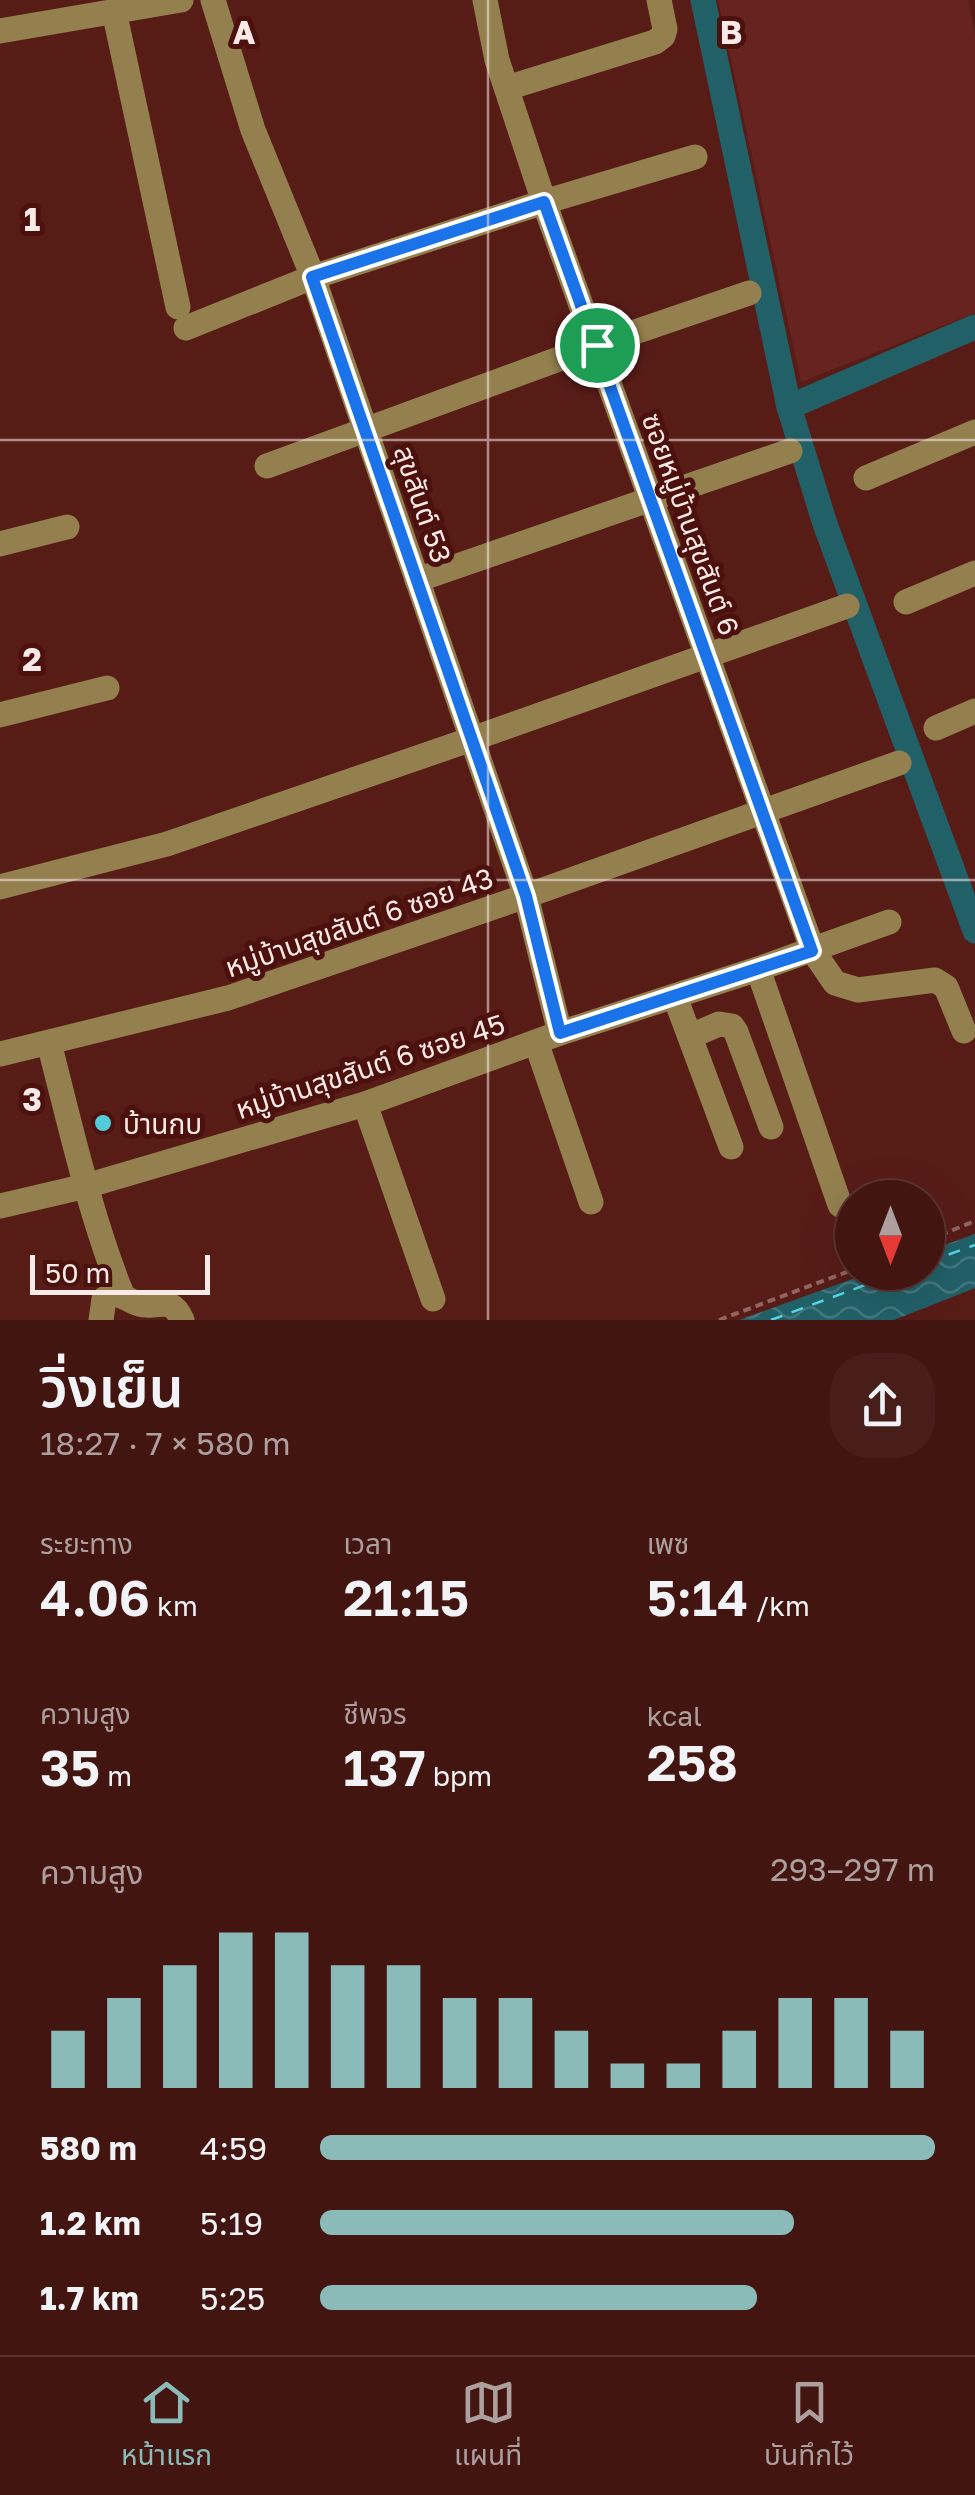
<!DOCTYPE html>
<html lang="th">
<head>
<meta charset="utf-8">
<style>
	body { margin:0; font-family:"Golos Text","Noto Sans Thai",sans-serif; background:#491e1a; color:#f1f3f6; height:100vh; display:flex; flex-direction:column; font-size:38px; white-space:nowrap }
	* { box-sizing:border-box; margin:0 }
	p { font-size:32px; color:#ae9f9f }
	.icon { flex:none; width:55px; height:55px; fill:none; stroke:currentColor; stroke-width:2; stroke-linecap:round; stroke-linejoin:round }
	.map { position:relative; height:1320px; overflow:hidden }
	.panel { display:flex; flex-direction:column; background:#421511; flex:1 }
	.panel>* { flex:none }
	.needle { width:65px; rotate:180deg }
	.fabs { position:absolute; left:835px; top:1180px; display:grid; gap:20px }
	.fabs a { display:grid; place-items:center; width:110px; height:110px; border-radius:50%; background:#421511; box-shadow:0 10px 40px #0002,0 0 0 2px #5a3431; font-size:50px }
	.scale { position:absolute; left:30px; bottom:25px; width:180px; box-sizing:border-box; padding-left:10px; border:5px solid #faeae7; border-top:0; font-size:28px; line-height:35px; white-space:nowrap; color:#faeae7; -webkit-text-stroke:8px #4c100d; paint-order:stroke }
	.pin { position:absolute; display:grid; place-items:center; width:85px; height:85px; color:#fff; margin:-42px; border:5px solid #fff; border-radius:50%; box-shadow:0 2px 10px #0007 }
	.round { display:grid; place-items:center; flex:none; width:105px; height:105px; border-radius:40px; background:#491e1a }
	.overview { display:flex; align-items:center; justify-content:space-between; height:170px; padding:0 40px }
	h1 { font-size:55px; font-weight:600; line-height:75px }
	.stats { display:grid; grid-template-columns:repeat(3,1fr); gap:15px; height:170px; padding:10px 40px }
	.stats div { display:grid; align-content:center }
	.stats b { font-size:50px; font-weight:600 }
	.stats small { font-size:28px; font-weight:400 }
	.stats p { font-size:28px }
	.chart { height:280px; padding:20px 40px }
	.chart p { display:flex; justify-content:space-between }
	.chart svg { width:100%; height:180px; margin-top:10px; stroke:#8bbbb9; stroke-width:6 }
	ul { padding:0 40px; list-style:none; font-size:32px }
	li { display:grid; grid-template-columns:160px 120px 1fr; align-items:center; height:75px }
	li i { height:25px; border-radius:12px; background:#8bbbb9 }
	.dock { display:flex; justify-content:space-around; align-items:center; height:140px; border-top:2px solid #5a3431; background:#421511; font-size:28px; color:#ae9f9f }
	.dock a { display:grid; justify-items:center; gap:5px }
	.dock .current { color:#8bbbb9 }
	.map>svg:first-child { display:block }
	.built { fill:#67231f }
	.water { fill:url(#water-waves) }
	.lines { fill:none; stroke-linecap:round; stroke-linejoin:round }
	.canal { stroke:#226068; stroke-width:25 }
	.ferry { stroke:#55d5e6; stroke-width:2.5; stroke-dasharray:12 10; stroke-linecap:butt }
	.path { stroke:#916460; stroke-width:4; stroke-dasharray:8 5; stroke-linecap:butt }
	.minor { stroke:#94804f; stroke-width:25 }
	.route-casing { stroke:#fff; stroke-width:20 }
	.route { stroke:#1a73e8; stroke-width:12 }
	.grid { fill:none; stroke:#faeae7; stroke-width:2.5; stroke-opacity:0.55 }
	.poi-dot { fill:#53cbdb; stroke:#4c100d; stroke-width:4 }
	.labels { text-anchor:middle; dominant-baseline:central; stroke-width:10; stroke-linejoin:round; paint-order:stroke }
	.street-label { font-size:28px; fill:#faeae7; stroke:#4c100d }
	.poi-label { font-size:28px; fill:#faeae7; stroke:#4c100d; text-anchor:start }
	.grid-label { font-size:32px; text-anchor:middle; font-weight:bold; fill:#faeae7; stroke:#4c100d; stroke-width:10; stroke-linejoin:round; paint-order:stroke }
</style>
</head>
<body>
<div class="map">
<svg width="975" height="1320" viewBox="0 0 975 1320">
	<defs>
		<pattern id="water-waves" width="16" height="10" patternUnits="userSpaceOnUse" patternTransform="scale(2.5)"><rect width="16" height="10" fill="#226068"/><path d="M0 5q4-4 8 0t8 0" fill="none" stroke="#43777e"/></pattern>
	</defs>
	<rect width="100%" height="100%" fill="#581c17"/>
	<!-- built -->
	<polygon class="built" points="718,0 968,0 975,34 975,313 801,382"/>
	<!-- water -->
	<polygon class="water" points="975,1234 975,1288 894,1320 739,1320 869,1273 928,1272 928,1251"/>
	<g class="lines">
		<!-- canal -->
		<g class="canal">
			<polyline points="703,0 789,407 825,524 975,931"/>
			<polyline points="789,407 975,327"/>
		</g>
		<!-- ferry -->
		<g class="ferry">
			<polyline points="928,1262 975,1245"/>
			<polyline points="771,1320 900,1272"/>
		</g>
		<!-- path -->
		<g class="path">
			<polyline points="928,1240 975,1221"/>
			<polyline points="719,1320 852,1270"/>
		</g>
		<!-- minor -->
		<g class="minor">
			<polyline points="213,0 253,130 313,277 526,896 560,1033"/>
			<polyline points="485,0 497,60 544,202 813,951 835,983 858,990 935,980 946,987 964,1031"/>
			<polyline points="114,11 178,307"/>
			<polyline points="0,31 181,0"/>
			<polyline points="507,88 655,42 663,36 665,29 659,0"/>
			<polyline points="186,328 313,277 544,202 695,157"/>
			<polyline points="267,466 597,345 749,293"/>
			<polyline points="866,478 975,432"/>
			<polyline points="0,544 67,527"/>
			<polyline points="417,580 790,451"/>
			<polyline points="906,602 975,573"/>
			<polyline points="0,715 107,688"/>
			<polyline points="936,728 975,711"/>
			<polyline points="0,887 167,844 472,739 847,606"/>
			<polyline points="758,969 840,1205"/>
			<polyline points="675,997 731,1147"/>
			<polyline points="691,1036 719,1024 732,1026 736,1032 771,1127"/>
			<polyline points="536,1042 591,1202"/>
			<path d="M 49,1043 C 71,1128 90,1215 123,1297 C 129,1299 134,1303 139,1304 C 159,1310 170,1293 182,1320"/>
			<polyline points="0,1054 228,998 526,896 899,763"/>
			<polyline points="365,1104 433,1299"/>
			<polyline points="0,1206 86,1186 365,1104 560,1033 758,969 889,922"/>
			<polyline points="101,1320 104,1299 120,1289"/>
		</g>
	</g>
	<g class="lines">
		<defs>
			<polygon id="route" points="544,202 812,951 560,1033 526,896 312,277"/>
		</defs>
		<!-- route casing -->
		<use href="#route" class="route-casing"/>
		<!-- route -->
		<use href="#route" class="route"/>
	</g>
	<!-- grid -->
	<path class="grid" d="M 488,0 L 488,1320M 0,440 L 975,440M 0,880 L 975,880"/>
	<!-- markers -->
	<circle class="poi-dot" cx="103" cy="1123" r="10"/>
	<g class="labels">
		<!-- street labels -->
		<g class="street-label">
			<text transform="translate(423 504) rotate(71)">สุขสันต์ 53</text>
			<text transform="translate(691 524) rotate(70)">ซอยหมู่บ้านสุขสันต์ 6</text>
			<text transform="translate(359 922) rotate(-19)">หมู่บ้านสุขสันต์ 6 ซอย 43</text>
			<text transform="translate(370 1066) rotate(-18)">หมู่บ้านสุขสันต์ 6 ซอย 45</text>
		</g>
		<!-- poi labels -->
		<g class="poi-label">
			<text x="123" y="1123">บ้านกบ</text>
		</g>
	</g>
	<g class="grid-label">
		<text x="244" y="44">A</text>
		<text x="731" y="44">B</text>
		<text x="32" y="231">1</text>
		<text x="32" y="671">2</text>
		<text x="32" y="1111">3</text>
	</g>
</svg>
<div class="fabs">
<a><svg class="needle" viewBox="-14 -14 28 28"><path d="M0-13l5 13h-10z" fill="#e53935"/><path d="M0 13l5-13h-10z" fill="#ae9f9f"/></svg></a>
</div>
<div class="scale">50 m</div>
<div class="pin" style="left:597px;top:345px;background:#1e9e55"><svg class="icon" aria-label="arrive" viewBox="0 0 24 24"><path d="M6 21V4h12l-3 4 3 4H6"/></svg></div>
</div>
<section class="panel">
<div class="overview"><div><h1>วิ่งเย็น</h1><p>18:27 · 7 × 580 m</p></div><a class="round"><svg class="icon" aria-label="share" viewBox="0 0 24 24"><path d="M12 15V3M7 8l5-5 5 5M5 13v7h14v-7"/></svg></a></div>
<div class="stats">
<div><p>ระยะทาง</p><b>4.06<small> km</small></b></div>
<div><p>เวลา</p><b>21:15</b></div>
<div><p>เพซ</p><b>5:14<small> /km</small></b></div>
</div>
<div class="stats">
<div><p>ความสูง</p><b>35<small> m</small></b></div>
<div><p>ชีพจร</p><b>137<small> bpm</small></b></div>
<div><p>kcal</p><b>258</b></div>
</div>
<div class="chart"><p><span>ความสูง</span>293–297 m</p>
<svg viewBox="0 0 160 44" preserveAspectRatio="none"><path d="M5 44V30M15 44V22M25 44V14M35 44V6M45 44V6M55 44V14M65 44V14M75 44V22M85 44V22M95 44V30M105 44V38M115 44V38M125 44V30M135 44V22M145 44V22M155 44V30"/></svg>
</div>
<ul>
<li><b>580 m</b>4:59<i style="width:100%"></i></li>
<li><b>1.2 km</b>5:19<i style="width:77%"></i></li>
<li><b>1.7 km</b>5:25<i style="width:71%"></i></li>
</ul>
</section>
<nav class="dock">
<a class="current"><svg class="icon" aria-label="home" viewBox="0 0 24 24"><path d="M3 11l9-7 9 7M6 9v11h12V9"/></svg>หน้าแรก</a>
<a><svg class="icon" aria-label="map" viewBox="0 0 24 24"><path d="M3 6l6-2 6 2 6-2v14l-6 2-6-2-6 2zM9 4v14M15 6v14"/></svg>แผนที่</a>
<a><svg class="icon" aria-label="saved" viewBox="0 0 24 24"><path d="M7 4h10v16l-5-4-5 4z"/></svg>บันทึกไว้</a>
</nav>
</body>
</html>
